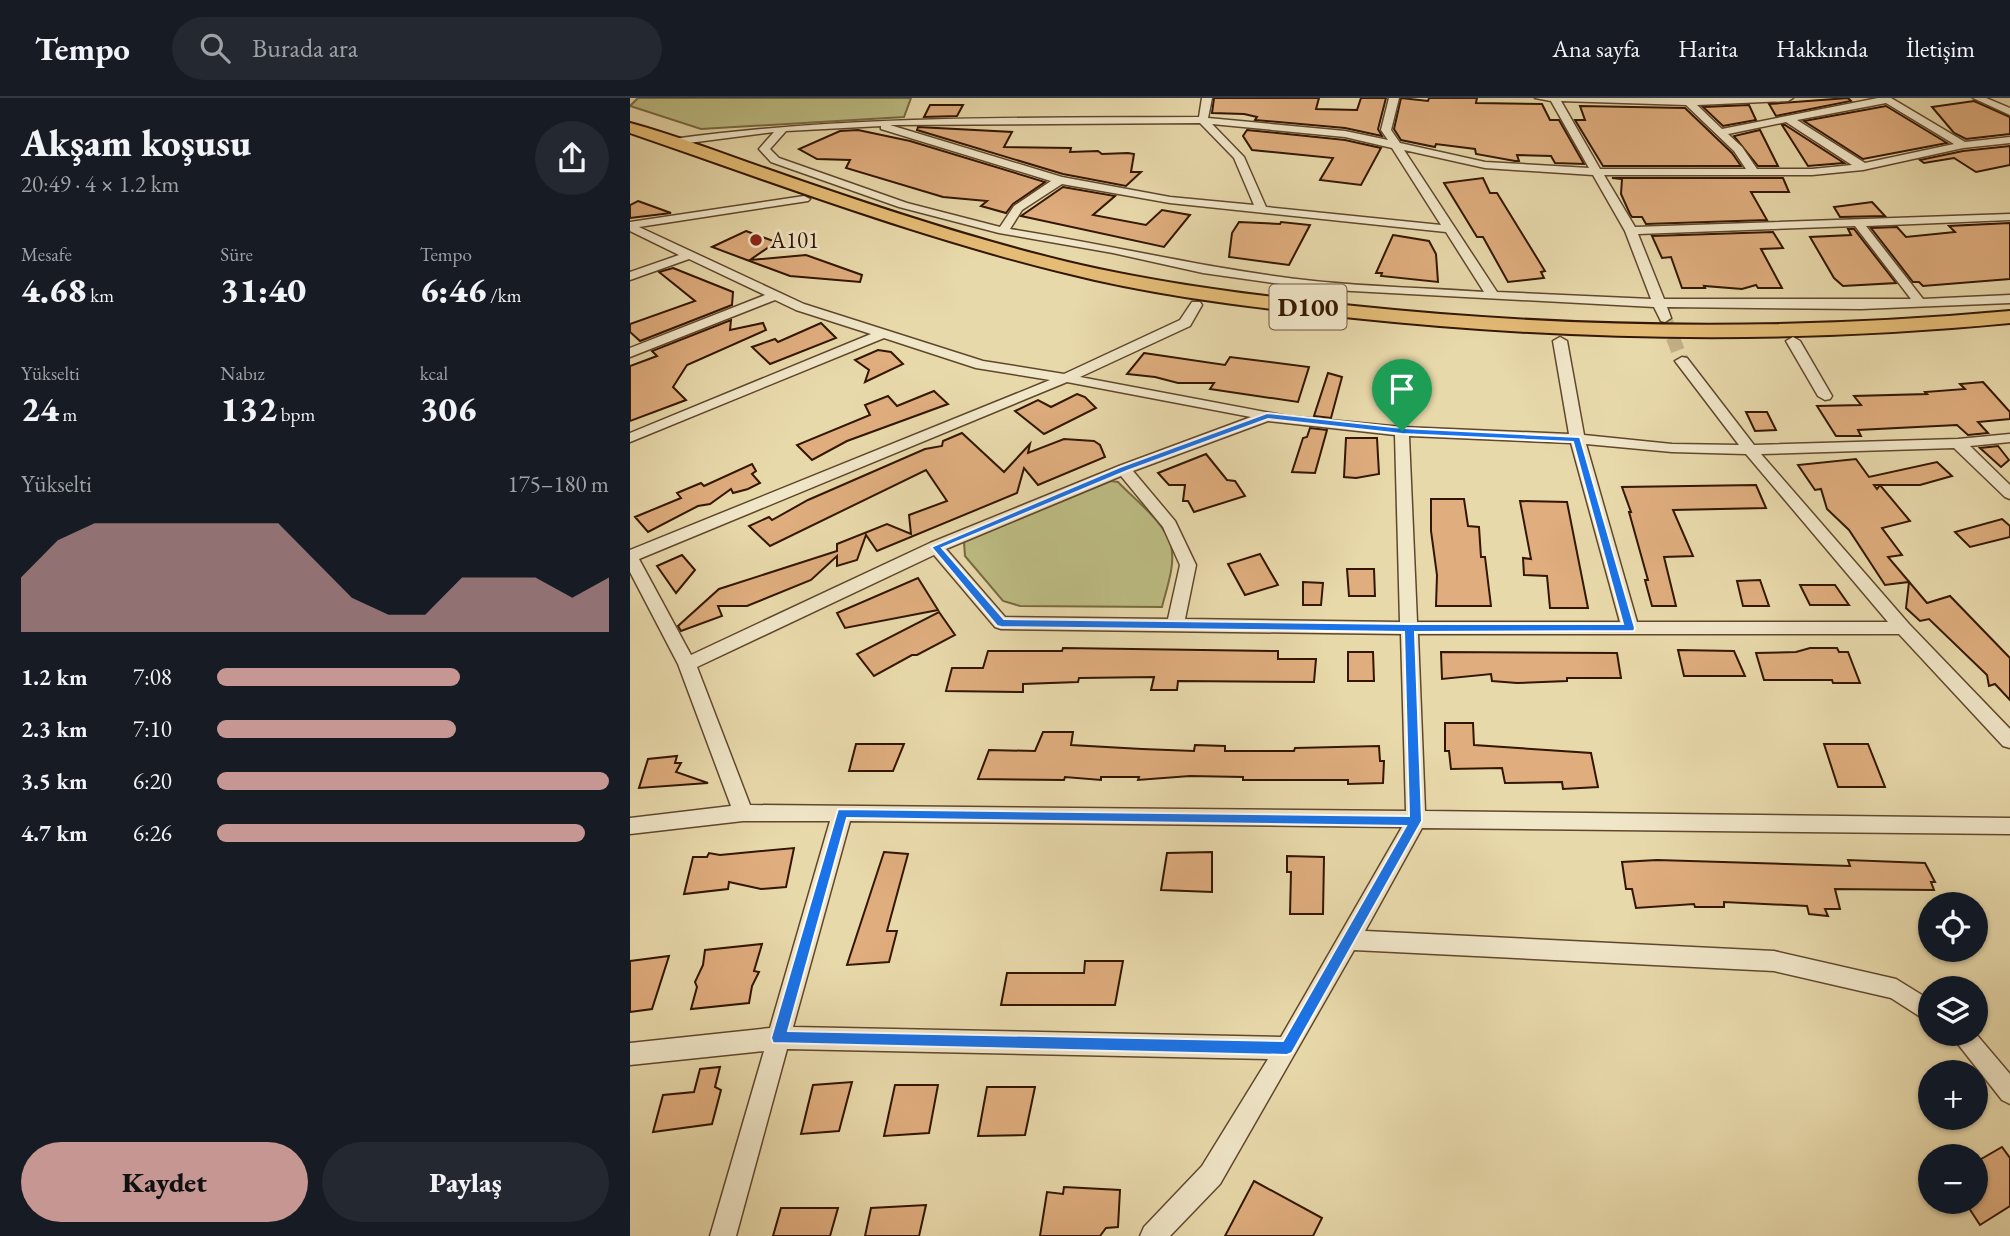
<!DOCTYPE html>
<html lang="tr">
<head>
<meta charset="utf-8">
<style>
	body { margin:0; font-family:"EB Garamond",serif; background:#242831; color:#f1f3f6; height:100vh; display:flex; flex-direction:column; font-size:26px; white-space:nowrap }
	* { box-sizing:border-box; margin:0 }
	p { font-size:23px; color:#9ea1a6 }
	.icon { flex:none; width:38px; height:38px; fill:none; stroke:currentColor; stroke-width:2; stroke-linecap:round; stroke-linejoin:round }
	.map { position:relative; flex:1; overflow:hidden }
	.details { display:flex; flex-direction:column; background:#171b24; width:630px }
	.details>* { flex:none }
	.controls { position:absolute; left:1288px; top:794px; display:grid; gap:14px }
	.controls a { display:grid; place-items:center; width:70px; height:70px; border-radius:50%; background:#171b24; box-shadow:0 2px 5px #0004; font-size:35px }
	.pin { position:absolute; display:grid; place-items:center; width:60px; height:60px; color:#fff; margin:-72px -30px; border-radius:50% 50% 50% 0; rotate:-45deg; box-shadow:0 0 7px #0007 }
	.pin .icon { rotate:45deg }
	.round { display:grid; place-items:center; flex:none; width:74px; height:74px; border-radius:37px; background:#242831 }
	.summary { display:flex; align-items:center; justify-content:space-between; height:119px; padding:0 21px }
	h1 { font-size:38px; font-weight:800; line-height:52px }
	.figures { display:grid; grid-template-columns:repeat(3,1fr); gap:10px; height:119px; padding:7px 21px }
	.figures div { display:grid; align-content:center }
	.figures b { font-size:35px; font-weight:800 }
	.figures small { font-size:19px; font-weight:400 }
	.figures p { font-size:19px }
	.chart { height:196px; padding:14px 21px }
	.chart p { display:flex; justify-content:space-between }
	.chart svg { width:100%; height:126px; margin-top:7px; fill:#c59692; opacity:.7 }
	.action { display:flex; gap:14px; margin-top:auto; padding:14px 21px }
	.action a { flex:1; height:80px; border-radius:42px; background:#c59692; color:#111; font-size:28px; font-weight:800; line-height:80px; text-align:center }
	.action a+a { background:#242831; color:#f1f3f6 }
	ul { padding:0 21px; list-style:none; font-size:23px }
	li { display:grid; grid-template-columns:112px 84px 1fr; align-items:center; height:52px }
	li i { height:18px; border-radius:9px; background:#c59692 }
	header { display:flex; align-items:center; gap:42px; box-sizing:border-box; height:98px; padding:0 35px; background:#171b24; border-bottom:2px solid #363941 }
	header strong { font-size:33px }
	nav { display:flex; gap:38px; margin-inline-start:auto; font-size:24px }
	.search { width:490px; height:63px; background:#242831; display:flex; align-items:center; gap:18px; box-sizing:border-box; padding:0 24px; border-radius:38px; color:#9ea1a6; font-size:26px }
	main { display:flex; flex:1; min-height:0 }
	.map>svg:first-child { display:block }
	.green { fill:#bdbd84; stroke:#786a42; stroke-width:2 }
	.building { fill:#dfad7e; stroke:#331601; stroke-width:2 }
	.lines { fill:none; stroke-linecap:round; stroke-linejoin:round }
	.minor-tunnel { stroke:#c4b289; stroke-width:14; stroke-dasharray:14 7; stroke-linecap:butt }
	.minor-casing { stroke:#60472c; stroke-width:3 }
	.trunk-casing { stroke:#331601; stroke-width:4 }
	.minor { fill:#f0e6c8; fill-rule:evenodd }
	.trunk { fill:#e4bc76; fill-rule:evenodd }
	.route { fill:#1a73e8; stroke:#fff; stroke-width:2; fill-rule:evenodd }
	.poi-dot { fill:#8f2418; stroke:#f0e6c8; stroke-width:2.5 }
	.labels { text-anchor:middle; dominant-baseline:central; stroke-width:5; stroke-linejoin:round; paint-order:stroke }
	.far-poi-label { font-size:23px; fill:#331601; stroke:#f0e6c8; text-anchor:start }
	.shield { fill:#f0e6c8; stroke:#6c543d; stroke-width:2 }
	.shield-label { font-size:26px; font-weight:bold; fill:#331601 }
</style>
</head>
<body>
<header>
<strong>Tempo</strong>
<div class="search"><svg class="icon" aria-label="search" viewBox="0 0 24 24"><circle cx="10" cy="10" r="6"/><path d="M15 15l6 6"/></svg>Burada ara</div>
<nav><a>Ana sayfa</a><a>Harita</a><a>Hakkında</a><a>İletişim</a></nav>
</header>
<main>
<section class="details">
<div class="summary"><div><h1>Akşam koşusu</h1><p>20:49 · 4 × 1.2 km</p></div><a class="round"><svg class="icon" aria-label="share" viewBox="0 0 24 24"><path d="M12 15V3M7 8l5-5 5 5M5 13v7h14v-7"/></svg></a></div>
<div class="figures">
<div><p>Mesafe</p><b>4.68<small> km</small></b></div>
<div><p>Süre</p><b>31:40</b></div>
<div><p>Tempo</p><b>6:46<small> /km</small></b></div>
</div>
<div class="figures">
<div><p>Yükselti</p><b>24<small> m</small></b></div>
<div><p>Nabız</p><b>132<small> bpm</small></b></div>
<div><p>kcal</p><b>306</b></div>
</div>
<div class="chart"><p><span>Yükselti</span>175–180 m</p>
<svg viewBox="0 0 160 44" preserveAspectRatio="none"><path d="M0 44V25L10 12L20 6L30 6L40 6L50 6L60 6L70 6L80 19L90 32L100 38L110 38L120 25L130 25L140 25L150 32L160 25V44z"/></svg>
</div>
<ul>
<li><b>1.2 km</b>7:08<i style="width:62%"></i></li>
<li><b>2.3 km</b>7:10<i style="width:61%"></i></li>
<li><b>3.5 km</b>6:20<i style="width:100%"></i></li>
<li><b>4.7 km</b>6:26<i style="width:94%"></i></li>
</ul>
<div class="action"><a>Kaydet</a><a>Paylaş</a></div>
</section>
<div class="map">
<svg width="1380" height="1138" viewBox="0 0 1380 1138">
	<rect width="100%" height="100%" fill="#e8d9ab"/>
	<filter id="stains"><feTurbulence type="fractalNoise" baseFrequency=".00286" numOctaves="4"/><feColorMatrix values="0 0 0 0 .2 0 0 0 0 .09 0 0 0 0 .02 0 0 0 .5 -.17"/></filter>
	<radialGradient id="worn" r=".72"><stop offset=".6" stop-color="#630" stop-opacity="0"/><stop offset="1" stop-color="#630" stop-opacity=".3"/></radialGradient>
	<!-- green -->
	<g class="green">
		<polygon points="8,0 281,0 274,19 71,31 0,8"/>
		<path d="M 481,383 L 488,384 C 505,402 535,424 541,448 C 546,466 536,492 532,509 L 390,508 L 373,503 L 335,458 L 334,444 Z"/>
	</g>
	<!-- building -->
	<g class="building">
		<polygon points="584,0 689,0 686,11 727,12 731,0 756,0 748,31 752,38 715,30 625,22 627,19 614,16 582,15"/>
		<polygon points="771,0 798,3 799,0 847,0 846,5 912,6 920,22 929,22 954,66 925,65 921,58 887,57 889,63 885,63 846,56 845,51 806,46 805,49 771,42 764,31"/>
		<polygon points="1218,0 1221,3 1146,18 1139,6"/>
		<polygon points="1344,3 1380,19 1380,36 1336,41 1324,35 1302,9"/>
		<polygon points="300,7 333,7 327,18 294,19"/>
		<polygon points="1119,7 1126,22 1093,28 1073,9"/>
		<polygon points="950,8 1055,10 1102,55 1111,68 973,68 945,22 955,22"/>
		<polygon points="1256,8 1317,45 1233,61 1174,23"/>
		<polygon points="1152,27 1155,27 1214,65 1178,68"/>
		<polygon points="288,29 382,34 374,49 441,50 440,54 468,53 472,56 498,55 504,56 501,74 511,74 496,88 433,76 287,32"/>
		<polygon points="228,32 280,43 415,84 383,106 376,115 351,108 357,103 313,99 216,70 220,62 187,61 169,51 210,33"/>
		<polygon points="617,32 715,42 751,50 731,87 690,82 703,60 622,52 613,38"/>
		<polygon points="1130,32 1148,68 1128,68 1104,38"/>
		<polygon points="1380,48 1380,67 1346,74 1324,60 1294,65 1290,62 1333,53"/>
		<polygon points="853,80 860,95 867,95 915,173 911,174 914,180 878,184 853,139 847,139 814,85"/>
		<polygon points="982,80 1153,80 1159,94 1121,94 1137,122 1016,126 1012,119 1002,119 1000,116 991,96 992,81"/>
		<polygon points="433,89 485,98 463,117 516,127 532,112 560,117 534,149 391,118"/>
		<polygon points="8,103 41,115 0,120 0,107"/>
		<polygon points="1242,104 1255,118 1210,119 1204,109"/>
		<polygon points="609,124 650,126 651,124 680,127 659,167 599,159 602,135"/>
		<polygon points="1380,125 1380,181 1293,188 1289,184 1283,184 1241,130 1267,129 1276,139 1325,134 1319,128"/>
		<polygon points="1218,131 1224,131 1266,185 1213,188 1204,180 1180,139 1221,137"/>
		<polygon points="116,133 146,144 120,162 176,157 232,177 230,184 160,178 82,149"/>
		<polygon points="1143,134 1153,150 1131,151 1152,190 1128,190 1126,187 1112,191 1074,188 1075,190 1052,190 1041,159 1032,160 1022,138"/>
		<polygon points="763,137 799,143 806,156 808,184 751,178 752,175 746,175"/>
		<polygon points="43,170 103,194 102,207 10,243 0,234 0,226 65,203 29,174"/>
		<polygon points="101,222 100,232 133,225 136,232 57,267 43,289 56,302 0,323 0,268 27,258 22,253"/>
		<polygon points="191,225 206,240 140,266 122,249 145,241 148,244"/>
		<polygon points="248,252 261,254 273,266 235,284 239,272 225,262"/>
		<polygon points="514,255 595,267 600,259 679,269 668,304 580,291 584,285 548,285 525,279 497,276"/>
		<polygon points="698,275 712,279 701,320 684,318"/>
		<polygon points="1353,284 1380,314 1380,321 1348,324 1358,335 1338,337 1327,327 1228,332 1231,338 1206,338 1187,308 1231,307 1224,298 1297,296 1295,294 1335,291 1330,286"/>
		<polygon points="304,293 318,306 217,343 182,362 167,347 240,317 235,307 258,298 267,308"/>
		<polygon points="447,296 455,299 466,310 414,336 385,313 408,302 421,309"/>
		<polygon points="1116,314 1137,314 1146,332 1125,333"/>
		<polygon points="680,330 697,332 685,375 662,374 673,340 677,339"/>
		<polygon points="332,335 374,374 400,346 398,355 434,341 464,343 470,347 475,359 408,387 394,370 387,395 247,453 236,437 227,462 207,468 207,458 181,482 117,508 88,508 92,518 51,533 48,528 89,491 207,453 207,446 257,426 281,436 279,417 317,403 296,372 140,448 119,428 139,419 142,422 178,402 295,351 312,348 313,343"/>
		<polygon points="716,340 747,340 749,376 726,380 714,379"/>
		<polygon points="1368,348 1379,362 1371,369 1350,350"/>
		<polygon points="576,356 597,382 605,383 615,398 564,414 558,403 553,403 555,387 539,387 528,375"/>
		<polygon points="1226,361 1239,379 1307,364 1322,378 1290,387 1244,387 1247,391 1250,387 1280,423 1252,430 1272,457 1258,459 1297,505 1320,498 1380,560 1380,602 1365,586 1359,588 1357,577 1299,521 1290,523 1276,510 1279,484 1255,487 1219,432 1197,411 1191,391 1185,392 1168,367"/>
		<polygon points="122,366 126,373 122,376 130,385 118,391 103,395 101,391 80,406 68,408 18,434 5,419 51,400 47,395 71,385 74,388"/>
		<polygon points="1126,387 1136,410 1043,412 1063,458 1034,459 1046,508 1022,508 1015,482 1018,482 999,414 1001,414 992,389"/>
		<polygon points="801,401 834,401 838,428 849,429 851,459 855,459 861,508 806,508 807,477 801,433"/>
		<polygon points="890,403 937,404 958,510 920,510 917,478 894,477 893,460 901,461"/>
		<polygon points="1372,421 1380,428 1380,439 1340,449 1325,434"/>
		<polygon points="630,456 648,487 615,497 598,466"/>
		<polygon points="52,457 65,472 46,495 27,468"/>
		<polygon points="717,471 744,471 745,498 719,498"/>
		<polygon points="288,480 308,512 215,530 207,515"/>
		<polygon points="1130,482 1139,508 1113,508 1107,483"/>
		<polygon points="673,484 693,485 691,507 673,507"/>
		<polygon points="1170,487 1205,487 1219,507 1180,507"/>
		<polygon points="309,514 325,537 287,557 282,557 244,578 227,556"/>
		<polygon points="433,550 648,553 648,561 686,561 684,584 548,583 547,592 521,592 524,579 449,580 448,584 393,586 393,594 316,593 322,570 353,570 358,553 432,553"/>
		<polygon points="1180,550 1207,550 1209,554 1218,554 1230,585 1203,585 1202,582 1134,582 1126,555 1166,554"/>
		<polygon points="1048,552 1104,553 1115,578 1054,578"/>
		<polygon points="718,554 743,554 744,583 718,583"/>
		<polygon points="811,554 987,555 991,580 937,580 937,583 887,585 862,583 861,576 812,581"/>
		<polygon points="815,625 843,625 844,647 961,655 968,689 933,691 932,684 875,685 872,670 821,671 819,653 815,653"/>
		<polygon points="413,634 443,634 441,647 512,651 564,653 565,647 595,648 595,653 664,653 665,650 749,648 750,663 754,663 753,685 718,686 718,682 613,682 613,679 560,678 508,682 509,679 471,679 471,682 435,679 434,682 348,681 359,652 405,653"/>
		<polygon points="226,646 274,646 263,673 219,673"/>
		<polygon points="1194,646 1238,646 1255,689 1208,689"/>
		<polygon points="47,658 45,665 51,665 46,674 78,685 9,690 18,661"/>
		<polygon points="164,750 156,789 131,791 99,784 98,791 54,796 63,759 77,759 79,755 90,757"/>
		<polygon points="254,754 278,756 257,833 267,833 259,864 217,867"/>
		<polygon points="582,754 582,794 531,792 537,755"/>
		<polygon points="657,758 694,759 693,816 660,816 661,774 657,774"/>
		<polygon points="1027,762 1220,768 1218,762 1295,765 1305,784 1301,784 1304,792 1205,791 1210,811 1195,811 1198,818 1179,816 1177,808 1094,804 1094,809 1065,809 1064,806 1006,810 1002,791 996,791 992,764"/>
		<polygon points="132,846 124,873 129,874 122,888 119,905 61,911 67,889 65,884 73,867 75,852"/>
		<polygon points="39,858 22,911 0,914 0,863"/>
		<polygon points="455,863 493,863 485,907 371,907 377,875 454,875"/>
		<polygon points="90,969 85,989 91,992 82,1026 23,1034 33,997 64,994 70,971"/>
		<polygon points="222,984 209,1033 171,1036 183,987"/>
		<polygon points="265,987 308,987 299,1035 254,1038"/>
		<polygon points="357,989 405,989 395,1037 348,1038"/>
		<polygon points="1372,1049 1380,1060 1380,1108 1350,1127 1335,1104 1346,1104 1346,1064"/>
		<polygon points="624,1083 692,1120 683,1138 595,1138"/>
		<polygon points="434,1089 490,1092 488,1129 476,1130 470,1138 410,1138 417,1094 433,1096"/>
		<polygon points="296,1107 289,1138 235,1138 241,1110"/>
		<polygon points="151,1110 208,1110 200,1138 143,1138"/>
	</g>
	<g class="lines">
		<!-- minor-tunnel -->
		<polyline class="minor-tunnel" points="1035,220 1052,263"/>
		<defs>
			<g id="minor">
				<path d="M 572,0 L 582,0 L 578,20 L 715,33 L 758,42 L 751,32 L 759,0 L 769,0 L 761,32 L 770,45 L 855,64 L 959,70 L 921,3 L 905,0 L 1163,0 L 1158,3 L 1067,7 L 1092,31 L 1248,0 L 1261,0 L 1335,44 L 1380,39 L 1380,45 L 1333,50 L 1233,72 L 1182,77 L 974,77 L 1005,129 L 1380,116 L 1380,122 L 1236,128 L 1293,201 L 1380,197 L 1380,205 L 1231,211 L 1037,209 L 1041,220 L 1035,224 L 1031,223 L 1024,209 L 685,191 L 573,175 L 483,155 L 369,135 L 269,109 L 141,64 L 129,51 L 144,34 L 43,47 L 38,44 L 43,41 C 217,17 393,20 569,19 ZM 931,3 L 1056,7 L 1104,53 L 1116,71 L 970,71 ZM 1256,5 L 1324,46 L 1235,65 L 1167,22 ZM 1156,24 L 1222,67 L 1182,71 L 1127,71 L 1112,49 L 1098,36 ZM 570,25 L 604,60 L 624,107 L 540,99 L 432,79 L 260,27 ZM 582,26 L 715,39 L 762,50 L 811,127 L 636,109 L 614,59 ZM 251,28 L 251,31 L 421,83 L 384,108 L 370,129 L 277,105 L 149,60 L 140,51 L 156,33 ZM 774,52 L 855,70 L 963,77 L 995,133 L 1021,201 L 867,194 ZM 432,86 L 540,105 L 816,134 L 854,194 C 798,190 740,189 684,183 C 582,172 482,147 380,131 L 392,112 ZM 1225,128 L 1281,201 L 1034,201 L 1008,136 Z"/>
				<polygon points="1343,0 1356,0 1380,10 1380,17"/>
				<path d="M 174,98 L 180,101 L 178,103 L 9,129 L 174,206 L 353,263 L 434,276 L 550,222 L 562,204 L 570,204 L 572,207 L 560,228 L 450,279 L 657,318 L 772,329 L 939,336 L 923,243 L 930,239 L 937,243 L 954,337 L 1042,346 L 1109,347 L 1045,263 L 1052,259 L 1057,260 L 1124,347 L 1328,341 L 1380,336 L 1380,344 L 1340,348 L 1380,387 L 1380,401 L 1375,399 L 1324,350 L 1131,356 L 1279,526 L 1380,631 L 1380,650 L 1373,648 L 1269,536 L 788,536 L 795,713 L 1380,720 L 1380,736 L 792,730 L 735,833 L 1144,853 L 1266,881 L 1300,902 L 1300,925 L 1261,900 L 1144,873 L 724,852 L 590,1086 L 540,1138 L 510,1138 L 514,1129 L 572,1068 L 638,961 L 157,951 L 106,1138 L 80,1138 L 134,953 L 0,967 L 0,945 L 140,930 L 200,723 L 113,723 L 0,736 L 0,720 L 101,708 L 48,566 L 0,474 L 0,452 L 420,282 L 346,270 L 254,240 L 0,344 L 0,335 L 241,236 L 166,212 L 145,202 L 0,259 L 0,250 L 135,197 L 59,161 L 0,182 L 0,174 L 49,157 L 0,133 L 0,124 ZM 437,284 L 621,319 L 489,368 L 300,445 L 61,557 L 9,461 ZM 638,323 L 765,337 L 770,524 L 555,521 L 566,467 L 545,423 L 503,373 ZM 779,338 L 941,345 L 990,524 L 787,524 ZM 956,346 L 1042,354 L 1116,356 L 1258,524 L 1007,524 ZM 491,378 L 533,429 L 550,467 L 538,521 L 375,519 L 316,451 ZM 304,457 L 365,529 L 371,531 L 771,536 L 776,713 L 120,707 L 67,569 ZM 220,723 L 772,729 L 651,939 L 163,929 Z"/>
				<polygon points="1163,239 1170,243 1202,298 1200,301 1195,302 1188,298 1156,243"/>
				<polygon points="1320,936 1346,936 1380,976 1380,1006 1372,1002"/>
			</g>
			<path id="trunk" d="M 0,25 C 45,37 90,55 134,70 C 225,102 317,133 410,157 C 513,184 618,197 724,208 C 943,231 1161,233 1380,213 L 1380,225 C 1161,246 942,243 724,220 C 637,211 550,201 465,182 C 306,146 154,88 0,35 Z"/>
		</defs>
		<!-- minor casing -->
		<use href="#minor" class="minor-casing"/>
		<!-- trunk casing -->
		<use href="#trunk" class="trunk-casing"/>
		<!-- minor -->
		<use href="#minor" class="minor"/>
		<!-- trunk -->
		<use href="#trunk" class="trunk"/>
	</g>
	<!-- route -->
	<path class="route" d="M 637,315 L 772,330 L 950,339 L 1005,530 L 1004,533 L 785,534 L 792,723 L 662,955 L 657,957 L 143,945 L 141,940 L 208,711 L 779,718 L 774,534 L 371,529 L 367,528 L 301,449 L 490,369 ZM 638,321 L 772,336 L 943,344 L 993,526 L 779,526 L 374,521 L 312,450 L 497,373 ZM 217,720 L 776,728 L 653,943 L 158,933 Z"/>
	<!-- markers -->
	<circle class="poi-dot" cx="126" cy="142" r="7"/>
	<g class="labels">
		<!-- far-poi labels -->
		<g class="far-poi-label">
			<text x="140" y="142">A101</text>
		</g>
		<!-- shield labels -->
		<rect class="shield" x="639.5" y="186.5" width="77" height="45" rx="5"/>
		<g class="shield-label">
			<text x="678" y="209">D100</text>
		</g>
	</g>
	<rect width="100%" height="100%" filter="url(#stains)"/>
	<rect width="100%" height="100%" fill="url(#worn)"/>
</svg>
<div class="controls">
<a><svg class="icon" aria-label="locate" viewBox="0 0 24 24"><circle cx="12" cy="12" r="6"/><path d="M12 2v4M12 18v4M2 12h4M18 12h4"/></svg></a>
<a><svg class="icon" aria-label="layers" viewBox="0 0 24 24"><path d="M12 4l9 5-9 5-9-5zM3 14l9 5 9-5"/></svg></a>
<a>+</a>
<a>−</a>
</div>
<div class="pin" style="left:772px;top:333px;background:#1e9e55"><svg class="icon" aria-label="arrive" viewBox="0 0 24 24"><path d="M6 21V4h12l-3 4 3 4H6"/></svg></div>
</div>
</main>
</body>
</html>
